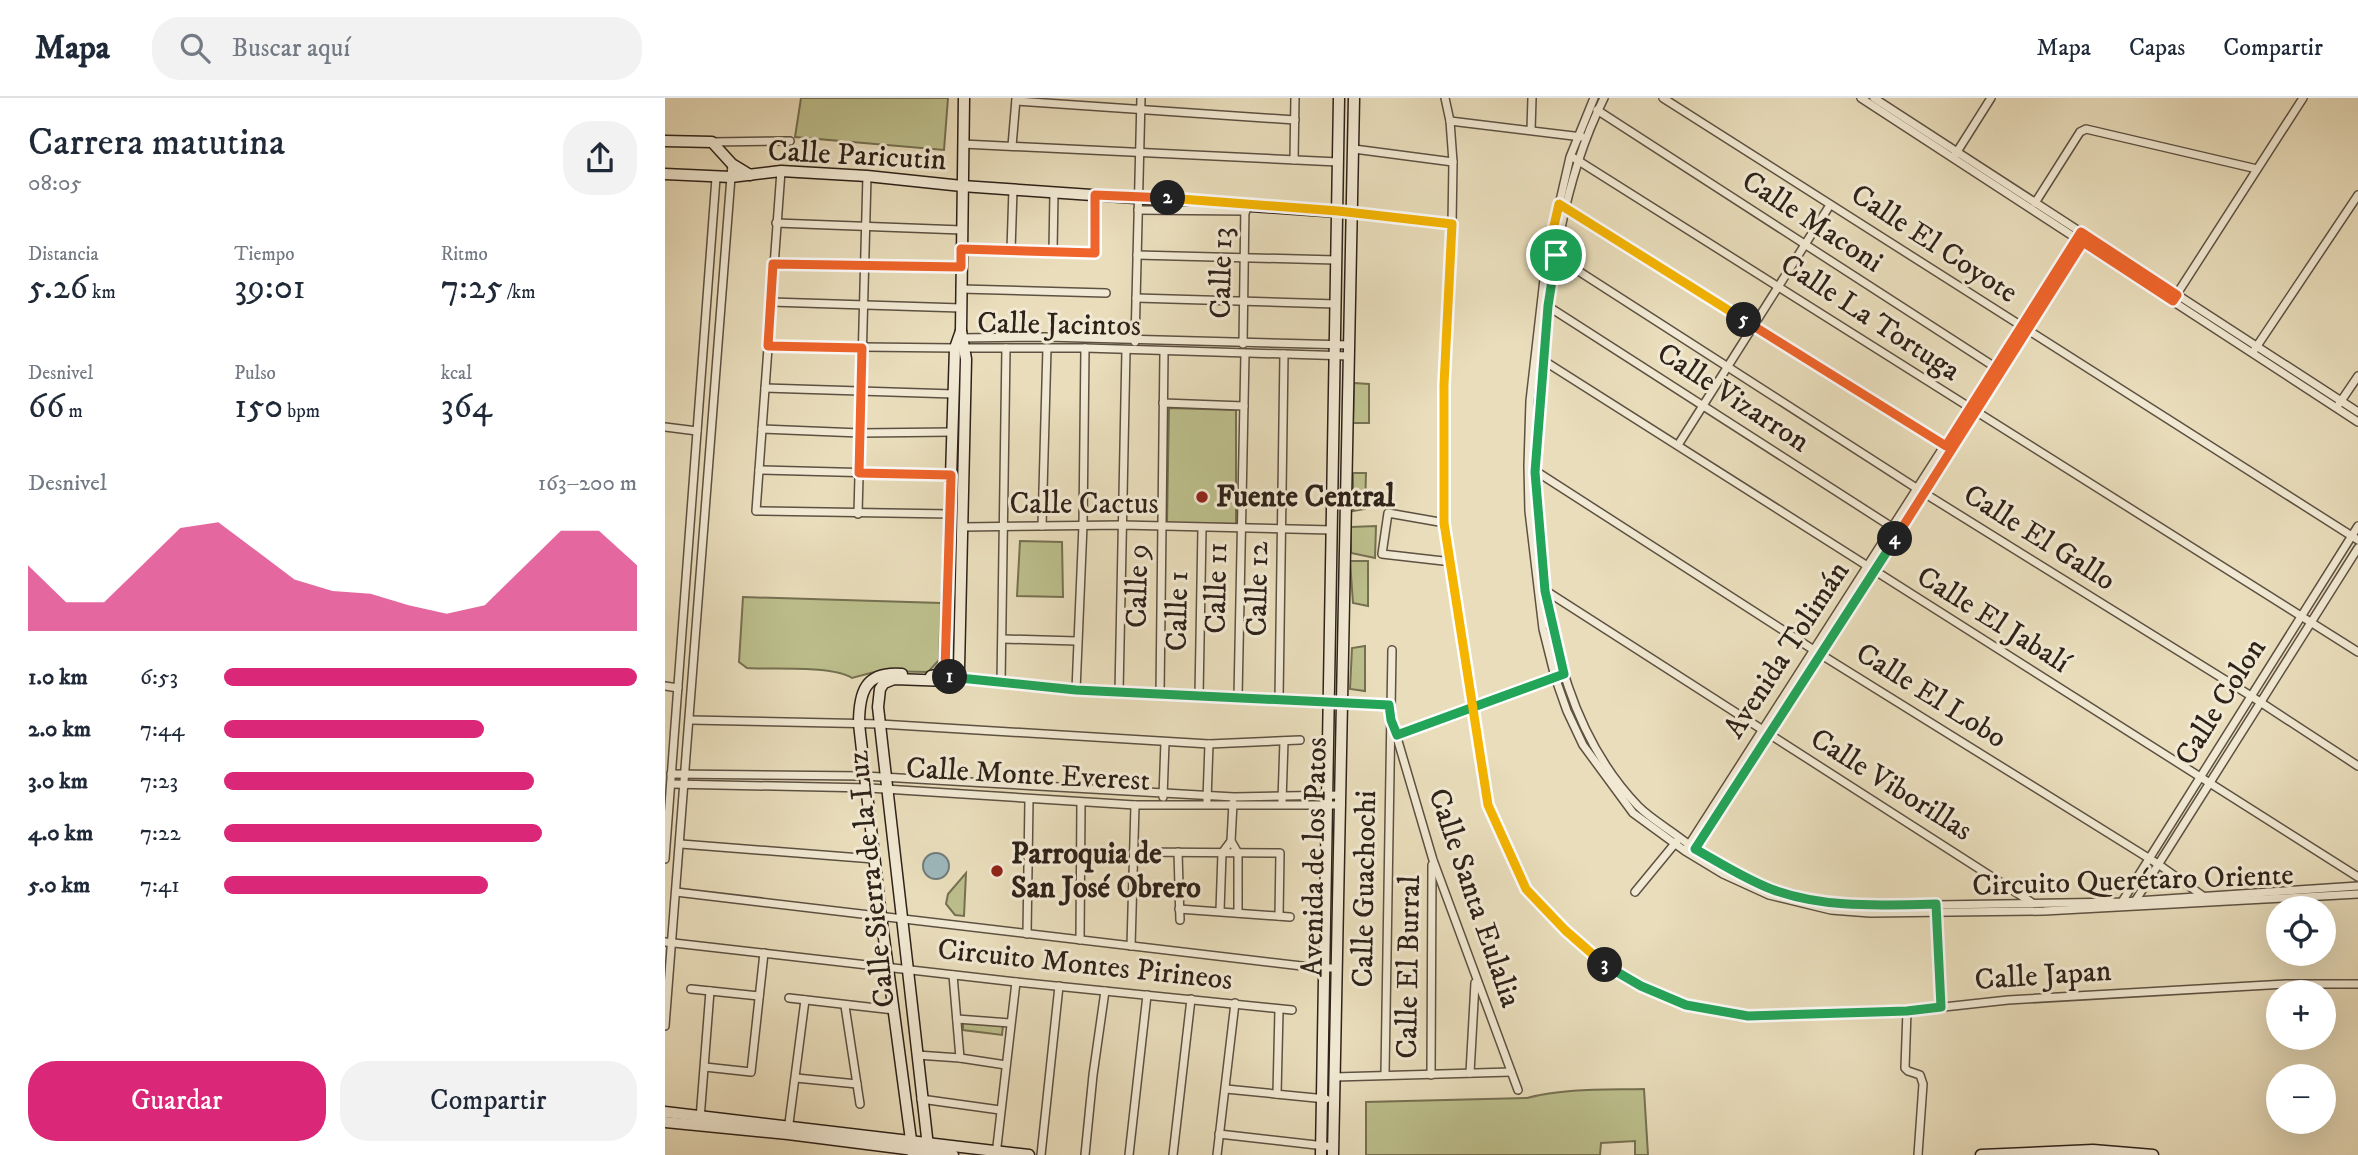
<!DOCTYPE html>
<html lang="es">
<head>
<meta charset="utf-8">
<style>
	body { margin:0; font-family:"IM FELL DW Pica",serif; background:#f2f2f3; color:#1f2937; height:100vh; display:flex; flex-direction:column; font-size:26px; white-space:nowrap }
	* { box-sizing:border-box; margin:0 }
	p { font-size:23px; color:#747a83 }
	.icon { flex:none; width:38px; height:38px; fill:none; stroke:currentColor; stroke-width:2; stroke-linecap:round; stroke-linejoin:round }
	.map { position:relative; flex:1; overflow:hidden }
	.side { display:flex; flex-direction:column; background:#fff; width:665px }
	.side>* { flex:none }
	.fabs { position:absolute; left:1601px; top:798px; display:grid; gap:14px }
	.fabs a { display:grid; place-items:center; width:70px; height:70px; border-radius:50%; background:#fff; box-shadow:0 7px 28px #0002; font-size:35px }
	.pin { position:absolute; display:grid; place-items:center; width:60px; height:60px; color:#fff; margin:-30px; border:4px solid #fff; border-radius:50%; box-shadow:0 2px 7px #0007 }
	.km { position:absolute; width:35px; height:35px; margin:-18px; border-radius:50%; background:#222; color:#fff; font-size:19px; line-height:35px; text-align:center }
	.round { display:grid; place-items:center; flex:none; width:74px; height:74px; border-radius:28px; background:#f2f2f3 }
	.summary { display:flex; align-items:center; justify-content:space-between; height:119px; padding:0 28px }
	h1 { font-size:38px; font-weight:600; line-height:52px }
	.metrics { display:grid; grid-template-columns:repeat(3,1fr); gap:10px; height:119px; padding:7px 28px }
	.metrics div { display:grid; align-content:center }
	.metrics b { font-size:35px; font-weight:600 }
	.metrics small { font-size:19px; font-weight:400 }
	.metrics p { font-size:19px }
	.chart { height:196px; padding:14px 28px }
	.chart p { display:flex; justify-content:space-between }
	.chart svg { width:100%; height:126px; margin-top:7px; fill:#db2777; opacity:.7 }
	.cta { display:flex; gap:14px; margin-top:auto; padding:14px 28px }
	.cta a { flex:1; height:80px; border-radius:28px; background:#db2777; color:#fff; font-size:28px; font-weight:600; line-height:80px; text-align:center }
	.cta a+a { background:#f2f2f3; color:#1f2937 }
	ul { padding:0 28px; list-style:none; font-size:23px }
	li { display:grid; grid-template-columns:112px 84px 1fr; align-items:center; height:52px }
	li i { height:18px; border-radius:9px; background:#db2777 }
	header { display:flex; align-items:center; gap:42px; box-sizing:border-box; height:98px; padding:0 35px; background:#fff; border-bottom:2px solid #e0e1e3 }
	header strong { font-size:33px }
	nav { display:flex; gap:38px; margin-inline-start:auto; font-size:24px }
	.search { width:490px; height:63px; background:#f2f2f3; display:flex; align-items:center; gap:18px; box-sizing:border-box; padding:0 24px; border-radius:28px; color:#747a83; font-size:26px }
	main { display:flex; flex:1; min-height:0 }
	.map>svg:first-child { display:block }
	.green { fill:#bcbf8c; stroke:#757052; stroke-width:2 }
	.water { fill:#9db8bc; stroke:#717c7b; stroke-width:2 }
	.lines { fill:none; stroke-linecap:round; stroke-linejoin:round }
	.street-casing { stroke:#5d5142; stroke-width:10 }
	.secondary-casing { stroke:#2e2219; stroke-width:13 }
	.street { stroke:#f1e9d3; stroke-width:7 }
	.secondary { stroke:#f1e9d3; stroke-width:10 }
	.split-1-casing { stroke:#fff; stroke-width:14 }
	.split-2-casing { stroke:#fff; stroke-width:14 }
	.split-3-casing { stroke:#fff; stroke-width:14 }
	.split-4-casing { stroke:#fff; stroke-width:14 }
	.split-5-casing { stroke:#fff; stroke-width:14 }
	.split-6-casing { stroke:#fff; stroke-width:14 }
	.split-1 { stroke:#22a559; stroke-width:9 }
	.split-2 { stroke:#f0652b; stroke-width:9 }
	.split-3 { stroke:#f5b400; stroke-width:9 }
	.split-4 { stroke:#22a559; stroke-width:9 }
	.split-5 { stroke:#f0652b; stroke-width:9 }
	.split-6 { stroke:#f5b400; stroke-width:9 }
	.poi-dot { fill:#8f2418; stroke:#f1e9d3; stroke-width:2.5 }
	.labels { text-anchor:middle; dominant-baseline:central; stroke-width:6; stroke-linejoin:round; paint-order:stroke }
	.street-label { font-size:30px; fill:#2e2219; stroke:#f1e9d3 }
	.poi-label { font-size:30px; font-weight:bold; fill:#2e2219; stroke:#f1e9d3; text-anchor:start }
</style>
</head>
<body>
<header>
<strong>Mapa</strong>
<div class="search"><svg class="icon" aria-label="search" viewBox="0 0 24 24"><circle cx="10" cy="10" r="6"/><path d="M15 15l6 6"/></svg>Buscar aquí</div>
<nav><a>Mapa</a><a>Capas</a><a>Compartir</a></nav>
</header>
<main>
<section class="side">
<div class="summary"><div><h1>Carrera matutina</h1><p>08:05</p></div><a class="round"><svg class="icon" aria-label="share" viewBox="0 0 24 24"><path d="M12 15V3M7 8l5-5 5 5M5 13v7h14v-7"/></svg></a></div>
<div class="metrics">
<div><p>Distancia</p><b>5.26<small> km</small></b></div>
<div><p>Tiempo</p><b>39:01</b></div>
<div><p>Ritmo</p><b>7:25<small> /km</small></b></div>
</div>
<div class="metrics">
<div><p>Desnivel</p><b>66<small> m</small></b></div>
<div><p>Pulso</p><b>150<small> bpm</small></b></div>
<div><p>kcal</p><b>364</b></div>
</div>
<div class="chart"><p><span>Desnivel</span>163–200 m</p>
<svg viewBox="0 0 160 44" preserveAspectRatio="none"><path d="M0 44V21L10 34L20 34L30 21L40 8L50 6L60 16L70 26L80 30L90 31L100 35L110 38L120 35L130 22L140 9L150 9L160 21V44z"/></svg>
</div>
<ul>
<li><b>1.0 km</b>6:53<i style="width:100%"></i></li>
<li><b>2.0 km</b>7:44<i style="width:63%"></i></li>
<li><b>3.0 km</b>7:23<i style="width:75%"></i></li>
<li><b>4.0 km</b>7:22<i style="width:77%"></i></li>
<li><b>5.0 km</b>7:41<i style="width:64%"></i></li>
</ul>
<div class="cta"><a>Guardar</a><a>Compartir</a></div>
</section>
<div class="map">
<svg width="1693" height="1057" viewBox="0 0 1693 1057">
	<rect width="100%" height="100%" fill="#e9ddbb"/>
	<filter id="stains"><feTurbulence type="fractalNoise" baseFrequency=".00286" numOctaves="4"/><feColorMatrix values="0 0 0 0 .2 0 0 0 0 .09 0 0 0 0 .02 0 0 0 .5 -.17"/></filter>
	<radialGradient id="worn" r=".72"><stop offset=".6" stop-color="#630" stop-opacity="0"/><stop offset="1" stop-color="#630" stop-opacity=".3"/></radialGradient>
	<!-- green -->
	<g class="green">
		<polygon points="136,0 283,0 279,52 130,39"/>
		<polygon points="291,279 294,279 290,571 286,570"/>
		<polygon points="689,285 704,286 704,325 688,325"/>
		<polygon points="504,310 571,312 571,426 502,425"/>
		<polygon points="688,375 701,375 700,411 688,413"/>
		<polygon points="711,428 710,460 686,455 686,429"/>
		<polygon points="355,443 397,444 398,499 352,498"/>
		<polygon points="685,463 703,463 703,508 688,505"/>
		<path d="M 78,499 L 276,505 L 274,562 L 263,574 L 213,573 L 187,580 C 166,567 108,572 82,570 L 74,564 Z"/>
		<polygon points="700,548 700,593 685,591 687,550"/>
		<polygon points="301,775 299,818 290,817 281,806 283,796"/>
		<polygon points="298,924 338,928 337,937 298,932"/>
		<path d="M 979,991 L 983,1057 L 970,1057 L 970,1043 L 936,1045 L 935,1057 L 701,1057 L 701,1004 L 862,1000 C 900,990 941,992 979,991 Z"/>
	</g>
	<!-- water -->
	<circle class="water" cx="271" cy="768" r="13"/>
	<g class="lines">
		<defs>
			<g id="street">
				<polyline points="780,0 785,23 788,64 787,126 779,287 780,425 823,707 861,791 900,832 941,868 976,888 1021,907 1083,918 1242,913 1343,902 1621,886 1693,886"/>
				<polyline points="929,0 905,59 881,164 865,303 863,368 864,413 878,531 890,579 902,613 918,647 968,715 1020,753 1058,776 1104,797 1166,812 1205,815 1379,813 1693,796"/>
				<path d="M 939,0 C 896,86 885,182 878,277 C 875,308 872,340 871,372 C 870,398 874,425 876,451 C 885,543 907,639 973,708 C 985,720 1002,730 1015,740 C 1075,785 1133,804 1206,808 L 1457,804 L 1693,788"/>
				<polyline points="998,0 1693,442"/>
				<polyline points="1196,0 1693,324"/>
				<polyline points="1209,0 1693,314"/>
				<polyline points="351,3 630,22"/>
				<polyline points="932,12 1333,271"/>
				<polyline points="785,23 917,39"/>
				<polyline points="866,32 867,0"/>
				<polyline points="47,44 125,43"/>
				<polyline points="298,46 673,64"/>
				<polyline points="347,48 351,1"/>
				<polyline points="689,51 788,64"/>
				<polyline points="1290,57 1326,0"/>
				<polyline points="909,60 1693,554"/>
				<polyline points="629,62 630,0"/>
				<polyline points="116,73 91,413 286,416"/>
				<polyline points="1370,105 1415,34 1421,31 1592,71"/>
				<polyline points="897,108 1285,351"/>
				<polyline points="473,112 581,113"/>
				<polyline points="688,115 787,126"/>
				<polyline points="111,125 297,132"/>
				<polyline points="296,151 430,155 431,97"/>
				<polyline points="346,152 348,91"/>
				<polyline points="388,153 389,94"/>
				<polyline points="887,156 1259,395 1586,598 1693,668"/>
				<polyline points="472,157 671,162"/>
				<polyline points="108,166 296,169"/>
				<polyline points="296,191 441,195"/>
				<polyline points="1510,199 1638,0"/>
				<polyline points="471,200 671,206"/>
				<polyline points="106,204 296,210"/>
				<polyline points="881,207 1230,431"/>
				<polyline points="293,240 381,239 685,247"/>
				<polyline points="470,244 476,0"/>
				<polyline points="578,246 580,106"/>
				<polyline points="103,248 290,250"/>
				<polyline points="300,250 420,250 684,258"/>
				<polyline points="1590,251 1693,97"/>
				<polyline points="876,261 1693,779"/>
				<polyline points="100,290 289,296"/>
				<polyline points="498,305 579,308"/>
				<polyline points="1674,306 1693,278"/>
				<polyline points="0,329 32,333"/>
				<polyline points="97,331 195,335 288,334"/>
				<polyline points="1013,347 1165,107"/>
				<polyline points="94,372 286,377"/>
				<polyline points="869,372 1155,556 1493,766 1538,798"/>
				<polyline points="193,416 202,78"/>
				<polyline points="780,425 723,415 717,456 787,464"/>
				<polyline points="377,428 382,250"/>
				<polyline points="298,429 457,427 667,432"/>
				<polyline points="878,491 1366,804"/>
				<polyline points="338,541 412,543"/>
				<polyline points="289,580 411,592 724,606"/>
				<polyline points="336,585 341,250"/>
				<polyline points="0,588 13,590"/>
				<polyline points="411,592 418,427 420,250"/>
				<polyline points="454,594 461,252"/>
				<polyline points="495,596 499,254"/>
				<polyline points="534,598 537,430"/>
				<polyline points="573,599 580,256"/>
				<polyline points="614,601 619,256"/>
				<polyline points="25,622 215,626 544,646 635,642"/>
				<polyline points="728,626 768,762 853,992"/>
				<polyline points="728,638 895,578"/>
				<polyline points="6,676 199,678 569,699 676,697"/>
				<polyline points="6,686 204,690 470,707 676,707"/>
				<polyline points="498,699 500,644"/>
				<polyline points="542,702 544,646"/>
				<polyline points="617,703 619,643"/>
				<polyline points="568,705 566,743 573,755 573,815"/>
				<polyline points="16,746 209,761"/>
				<polyline points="1022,750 1416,134"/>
				<polyline points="1028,753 1363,233 1421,138"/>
				<polyline points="468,754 615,755 614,818"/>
				<polyline points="513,754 515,822"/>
				<polyline points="0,761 51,80"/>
				<polyline points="11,794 654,870 672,870"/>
				<polyline points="970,794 1012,743"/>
				<polyline points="1469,805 1693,450"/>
				<polyline points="1455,807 1693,428"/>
				<polyline points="1271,810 1276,909"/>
				<polyline points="514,811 625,819"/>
				<polyline points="555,813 557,755 566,743"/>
				<polyline points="362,836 364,701"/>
				<polyline points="415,842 416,705"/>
				<polyline points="0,844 351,884 627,912"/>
				<polyline points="466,848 470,707"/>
				<polyline points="288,877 295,960"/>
				<polyline points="26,891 94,898"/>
				<polyline points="124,900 229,912"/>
				<polyline points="180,908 195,1006"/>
				<polyline points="1242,913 1240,970 1243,973 1255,977 1258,986 1253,1057"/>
				<polyline points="292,921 345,925"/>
				<polyline points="0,928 67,66"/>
				<polyline points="252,957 295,960 341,967"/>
				<polyline points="40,969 86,974 99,855"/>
				<polyline points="805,975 810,885"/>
				<polyline points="720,976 727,552"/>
				<polyline points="766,977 767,767"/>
				<polyline points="670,979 846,974"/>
				<polyline points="131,980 192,986"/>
				<polyline points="561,991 661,1001"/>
				<polyline points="612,996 614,912"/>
				<polyline points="256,1001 335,1012"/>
				<polyline points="35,1021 45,893"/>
				<polyline points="123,1033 140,902"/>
				<polyline points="554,1036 669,1049"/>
				<polyline points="331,1057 351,884"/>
				<polyline points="376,1057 394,888"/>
				<polyline points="420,1057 428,977 440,893"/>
				<polyline points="464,1057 482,897"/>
				<polyline points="508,1057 526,901"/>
				<polyline points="552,1057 570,905"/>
			</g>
			<g id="secondary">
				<polyline points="0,43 47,44 67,66 85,77"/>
				<polyline points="0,76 66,79 116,73 202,78 297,88 688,115"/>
				<path d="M 237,576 C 200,573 194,594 194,626 L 216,818 L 248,1057"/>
				<polyline points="266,578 277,576 280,573 290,250 296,233"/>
				<polyline points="0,1014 364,1057"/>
				<polyline points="0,1024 123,1036 288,1057"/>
				<polyline points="264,1057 213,609 215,591 219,585 229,581 284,583 291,580 294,570 301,261 296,233 299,0"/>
				<polyline points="656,1057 674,0"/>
				<polyline points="668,1057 689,0"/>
				<polyline points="1316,1057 1428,1052 1488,1057"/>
			</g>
		</defs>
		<!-- street casing -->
		<use href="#street" class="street-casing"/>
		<!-- secondary casing -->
		<use href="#secondary" class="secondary-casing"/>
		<!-- street -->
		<use href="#street" class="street"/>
		<!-- secondary -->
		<use href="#secondary" class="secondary"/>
	</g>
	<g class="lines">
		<defs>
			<polyline id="split-1" points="285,579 411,592 724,607 726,622 732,637 899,576 880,493 870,374 883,208 891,157"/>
			<polyline id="split-2" points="285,579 277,576 280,573 286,377 194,375 197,250 103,248 108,166 296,169 296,151 430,155 430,97 503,100"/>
			<polyline id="split-3" points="503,100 673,113 787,126 779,287 779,425 823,707 861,791 900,832 940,867"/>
			<path id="split-4" d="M 940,867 L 976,888 L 1021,907 L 1083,918 L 1242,913 L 1276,909 L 1271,806 C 1217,807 1159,811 1106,791 C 1080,781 1055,765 1030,751 L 1230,441"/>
			<polyline id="split-5" points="1079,222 1281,348 1416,134 1512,197 1508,203 1418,144 1230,441"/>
			<polyline id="split-6" points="891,157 883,154 894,106 1079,222"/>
		</defs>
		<!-- split-1 casing -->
		<use href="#split-1" class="split-1-casing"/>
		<!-- split-2 casing -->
		<use href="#split-2" class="split-2-casing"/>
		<!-- split-3 casing -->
		<use href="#split-3" class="split-3-casing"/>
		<!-- split-4 casing -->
		<use href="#split-4" class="split-4-casing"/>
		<!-- split-5 casing -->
		<use href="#split-5" class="split-5-casing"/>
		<!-- split-6 casing -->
		<use href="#split-6" class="split-6-casing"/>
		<!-- split-1 -->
		<use href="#split-1" class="split-1"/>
		<!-- split-2 -->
		<use href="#split-2" class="split-2"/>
		<!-- split-3 -->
		<use href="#split-3" class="split-3"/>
		<!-- split-4 -->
		<use href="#split-4" class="split-4"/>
		<!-- split-5 -->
		<use href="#split-5" class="split-5"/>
		<!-- split-6 -->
		<use href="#split-6" class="split-6"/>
	</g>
	<!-- markers -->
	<g class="poi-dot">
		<circle cx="537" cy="399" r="7"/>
		<circle cx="332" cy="773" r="7"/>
	</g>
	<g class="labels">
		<!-- street labels -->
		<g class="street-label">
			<text transform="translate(192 58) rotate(3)">Calle Paricutin</text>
			<text transform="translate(1147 124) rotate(33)">Calle Maconi</text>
			<text transform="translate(1269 146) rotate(33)">Calle El Coyote</text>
			<text transform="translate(557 175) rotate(-89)">Calle 13</text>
			<text transform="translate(1205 220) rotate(33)">Calle La Tortuga</text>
			<text transform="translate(394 227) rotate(1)">Calle Jacintos</text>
			<text transform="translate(1068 300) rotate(33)">Calle Vizarron</text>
			<text x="419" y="406">Calle Cactus</text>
			<text transform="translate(1374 440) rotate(32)">Calle El Gallo</text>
			<text transform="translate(473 488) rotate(-89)">Calle 9</text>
			<text transform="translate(552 490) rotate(-89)">Calle 11</text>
			<text transform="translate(593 491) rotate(-89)">Calle 12</text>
			<text transform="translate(513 513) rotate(-89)">Calle 1</text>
			<text transform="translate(1328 522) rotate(32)">Calle El Jabalí</text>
			<text transform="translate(1122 552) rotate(-57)">Avenida Tolimán</text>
			<text transform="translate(1266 598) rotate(32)">Calle El Lobo</text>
			<text transform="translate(1556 604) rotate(-58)">Calle Colon</text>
			<text transform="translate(363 677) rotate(3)">Calle Monte Everest</text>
			<text transform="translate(1226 687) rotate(32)">Calle Viborillas</text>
			<text transform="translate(650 759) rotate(-89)">Avenida de los Patos</text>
			<text transform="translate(207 781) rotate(-96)">Calle Sierra de la Luz</text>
			<text transform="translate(1468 783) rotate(-2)">Circuito Querétaro Oriente</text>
			<text transform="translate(700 791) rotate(-89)">Calle Guachochi</text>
			<text transform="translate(809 800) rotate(71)">Calle Santa Eulalia</text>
			<text transform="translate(420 867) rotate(6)">Circuito Montes Pirineos</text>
			<text transform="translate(744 869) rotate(-89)">Calle El Burral</text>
			<text transform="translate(1378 878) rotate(-4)">Calle Japan</text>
		</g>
		<!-- poi labels -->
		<g class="poi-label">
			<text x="551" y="399">Fuente Central</text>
			<text x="346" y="756">Parroquia de<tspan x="346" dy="34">San José Obrero</tspan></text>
		</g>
	</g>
	<rect width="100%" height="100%" filter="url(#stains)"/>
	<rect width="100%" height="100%" fill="url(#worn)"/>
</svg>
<div class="fabs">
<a><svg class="icon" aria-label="locate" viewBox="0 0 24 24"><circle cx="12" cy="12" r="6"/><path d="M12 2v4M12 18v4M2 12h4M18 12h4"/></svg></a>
<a>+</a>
<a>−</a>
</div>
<div class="pin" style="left:891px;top:157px;background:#1e9e55"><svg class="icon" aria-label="arrive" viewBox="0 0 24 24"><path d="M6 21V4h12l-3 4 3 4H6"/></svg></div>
<b class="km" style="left:285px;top:579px">1</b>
<b class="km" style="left:503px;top:100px">2</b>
<b class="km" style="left:940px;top:867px">3</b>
<b class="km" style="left:1230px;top:441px">4</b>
<b class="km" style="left:1079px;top:222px">5</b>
</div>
</main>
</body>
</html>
